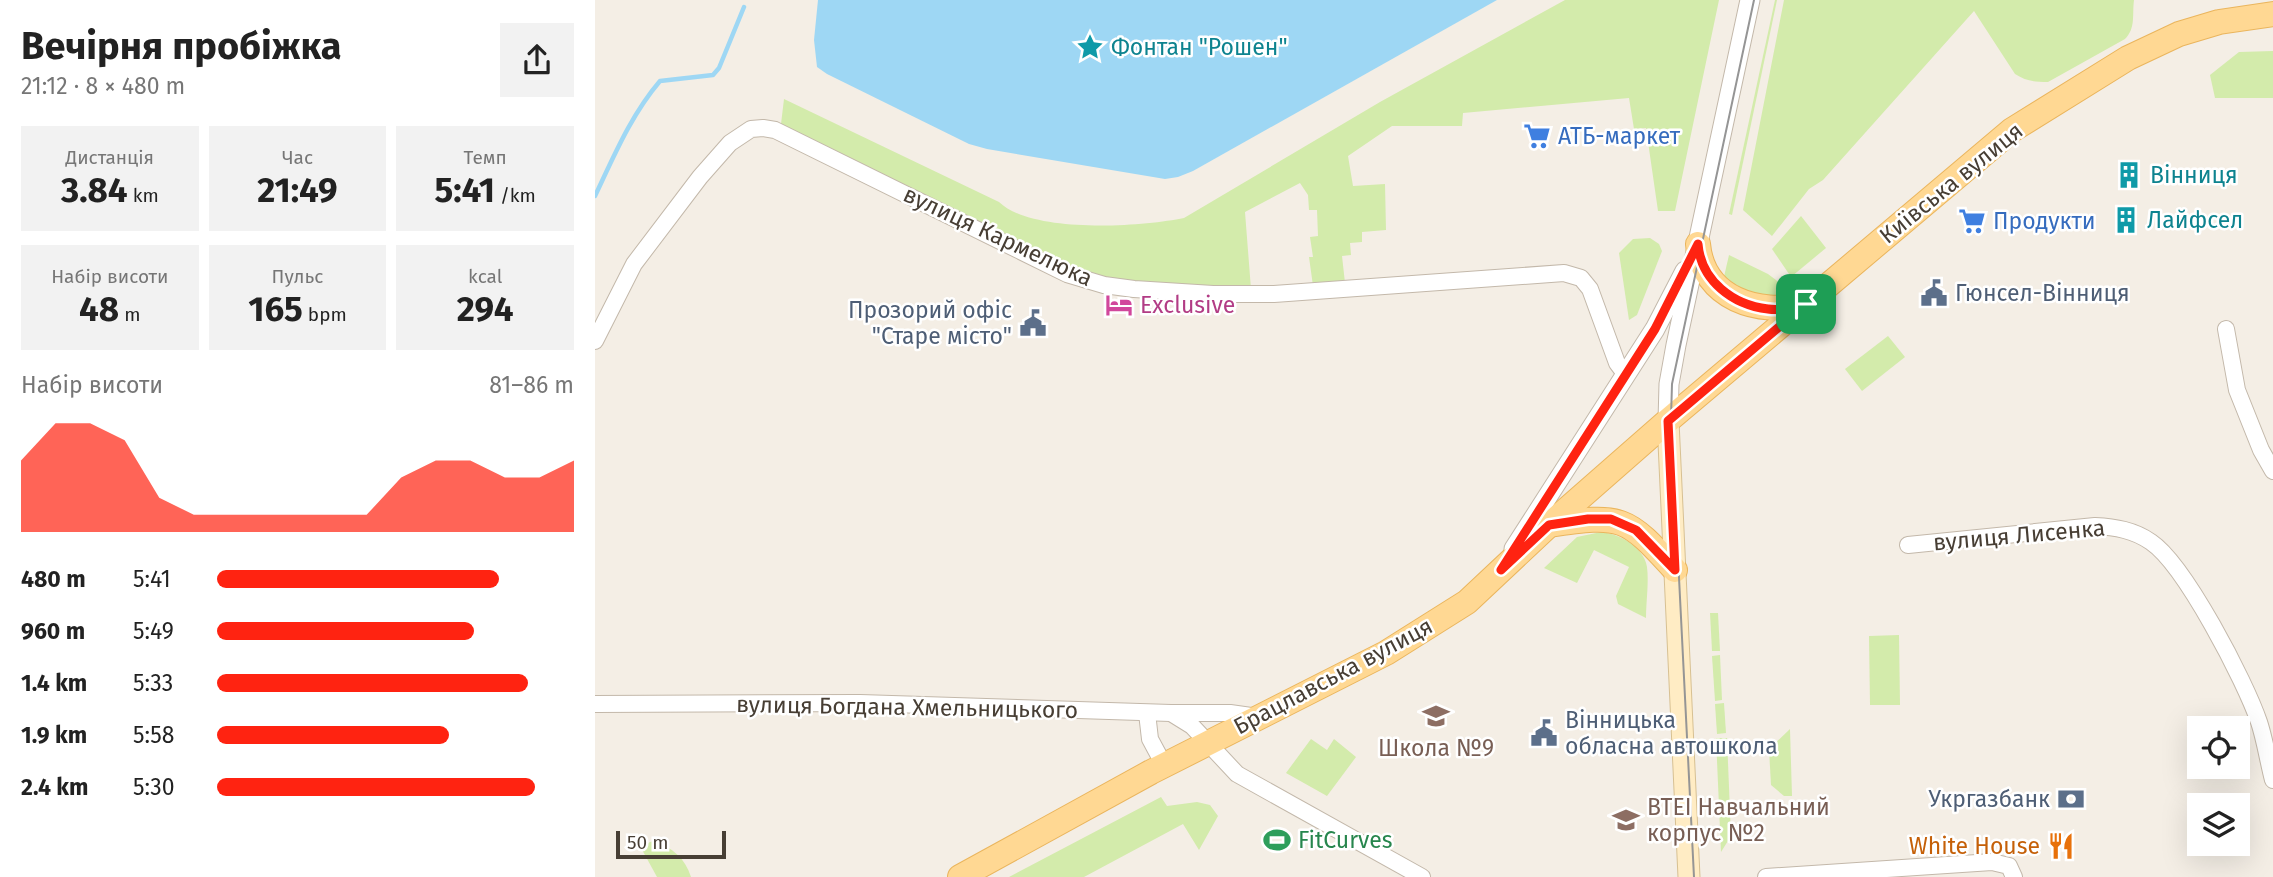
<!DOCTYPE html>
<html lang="uk">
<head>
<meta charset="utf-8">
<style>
	body { margin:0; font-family:"Fira Sans",sans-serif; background:#f2f2f2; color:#222; height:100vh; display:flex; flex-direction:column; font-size:26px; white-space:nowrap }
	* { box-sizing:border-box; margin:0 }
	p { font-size:23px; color:#767676 }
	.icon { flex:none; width:38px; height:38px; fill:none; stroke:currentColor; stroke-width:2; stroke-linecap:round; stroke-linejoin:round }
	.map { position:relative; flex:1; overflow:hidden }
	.panel { display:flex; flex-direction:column; background:#fff; width:595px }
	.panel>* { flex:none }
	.buttons { position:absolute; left:1592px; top:716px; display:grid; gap:14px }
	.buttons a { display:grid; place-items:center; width:63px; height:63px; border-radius:0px; background:#fff; box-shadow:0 7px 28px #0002; font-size:35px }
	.scale { position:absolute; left:21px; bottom:18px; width:110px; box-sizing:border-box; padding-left:7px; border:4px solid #473e34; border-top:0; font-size:19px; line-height:24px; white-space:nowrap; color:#473e34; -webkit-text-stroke:5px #fff; paint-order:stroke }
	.pin { position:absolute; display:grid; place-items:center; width:60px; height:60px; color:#fff; margin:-30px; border-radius:14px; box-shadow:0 4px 10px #0006 }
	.round { display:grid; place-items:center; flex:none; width:74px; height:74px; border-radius:0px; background:#f2f2f2 }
	.headline { display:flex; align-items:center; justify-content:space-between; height:119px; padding:0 21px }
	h1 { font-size:38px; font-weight:700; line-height:52px }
	.stats { display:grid; grid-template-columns:repeat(3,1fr); gap:10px; height:119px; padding:7px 21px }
	.stats div { display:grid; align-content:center; border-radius:0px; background:#f2f2f2; text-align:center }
	.stats b { font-size:35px; font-weight:700 }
	.stats small { font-size:19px; font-weight:400 }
	.stats p { font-size:19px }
	.chart { height:196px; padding:14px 21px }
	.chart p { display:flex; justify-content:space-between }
	.chart svg { width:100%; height:126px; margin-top:7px; fill:#ff2311; opacity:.7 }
	ul { padding:0 21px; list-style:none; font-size:23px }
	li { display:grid; grid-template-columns:112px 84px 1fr; align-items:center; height:52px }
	li i { height:18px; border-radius:9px; background:#ff2311 }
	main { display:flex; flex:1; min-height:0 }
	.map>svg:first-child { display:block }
	.green { fill:#d3ebab }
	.water { fill:#9ed7f4 }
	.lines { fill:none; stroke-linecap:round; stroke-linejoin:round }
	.stream { stroke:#9ed7f4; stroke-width:4.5 }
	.minor-casing { stroke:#c3b8aa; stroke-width:18 }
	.tertiary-casing { stroke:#c3b8aa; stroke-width:21 }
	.secondary-casing { stroke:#d7c092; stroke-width:23 }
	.primary-casing { stroke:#eab55d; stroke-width:26 }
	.minor { stroke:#fff; stroke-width:16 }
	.tertiary { stroke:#fff; stroke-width:19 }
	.secondary { stroke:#ffecc4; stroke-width:21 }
	.primary { stroke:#ffd893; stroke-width:24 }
	.tram { stroke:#959595; stroke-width:2 }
	.route-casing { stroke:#fff; stroke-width:14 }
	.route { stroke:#ff2311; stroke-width:9 }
	.labels { text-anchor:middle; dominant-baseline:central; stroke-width:5; stroke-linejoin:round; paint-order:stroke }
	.culture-label { font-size:23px; fill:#0d838f; stroke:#fff; text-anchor:start }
	.shop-label { font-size:23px; fill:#366cbe; stroke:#fff; text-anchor:start }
	.street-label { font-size:23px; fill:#473e34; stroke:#fff }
	.service-label { font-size:23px; fill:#4e5e75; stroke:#fff; text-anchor:start }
	.hotel-label { font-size:23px; fill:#b23c85; stroke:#fff; text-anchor:start }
	.education-label { font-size:23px; fill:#785e54; stroke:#fff }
	.leisure-label { font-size:23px; fill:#27864d; stroke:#fff; text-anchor:start }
	.food-label { font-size:23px; fill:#c56008; stroke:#fff; text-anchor:end }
</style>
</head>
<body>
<main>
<section class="panel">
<div class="headline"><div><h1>Вечірня пробіжка</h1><p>21:12 · 8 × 480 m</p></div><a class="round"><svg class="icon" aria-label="share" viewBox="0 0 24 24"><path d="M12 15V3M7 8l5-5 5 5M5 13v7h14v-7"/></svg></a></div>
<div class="stats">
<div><p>Дистанція</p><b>3.84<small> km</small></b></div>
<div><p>Час</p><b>21:49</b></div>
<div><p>Темп</p><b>5:41<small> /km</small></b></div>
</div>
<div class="stats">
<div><p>Набір висоти</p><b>48<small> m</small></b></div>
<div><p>Пульс</p><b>165<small> bpm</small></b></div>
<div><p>kcal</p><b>294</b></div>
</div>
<div class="chart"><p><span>Набір висоти</span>81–86 m</p>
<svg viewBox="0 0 160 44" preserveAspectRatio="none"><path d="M0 44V19L10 6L20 6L30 12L40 32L50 38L60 38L70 38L80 38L90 38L100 38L110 25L120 19L130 19L140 25L150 25L160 19V44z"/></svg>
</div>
<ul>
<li><b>480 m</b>5:41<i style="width:79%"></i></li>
<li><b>960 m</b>5:49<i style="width:72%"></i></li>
<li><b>1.4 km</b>5:33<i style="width:87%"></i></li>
<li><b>1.9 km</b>5:58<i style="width:65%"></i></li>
<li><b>2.4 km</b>5:30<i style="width:89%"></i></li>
</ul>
</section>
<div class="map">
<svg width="1678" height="877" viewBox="0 0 1678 877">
	<rect width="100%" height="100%" fill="#f4eee5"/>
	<!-- green -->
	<g class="green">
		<path d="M 970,0 L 1124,0 L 1080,211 L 1063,211 L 1051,128 L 1039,129 L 1034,98 L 868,113 L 867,126 L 797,126 L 753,156 L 758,186 L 790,184 L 791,230 L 767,232 L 767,242 L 755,243 L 756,255 L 747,256 L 750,283 L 718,286 L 714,257 L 718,257 L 715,237 L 723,236 L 722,210 L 714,210 L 713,195 L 705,183 L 650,212 L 656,289 C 596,286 536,286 478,269 L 186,124 L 189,99 L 404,202 C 437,234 545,227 589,218 L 785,102 Z"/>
		<polygon points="1180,0 1182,0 1137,215 1134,214"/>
		<path d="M 1189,0 L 1539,0 C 1537,15 1541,28 1530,39 L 1453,82 C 1439,82 1431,81 1420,74 L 1379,11 L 1228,180 L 1214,189 L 1177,236 L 1148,210 Z"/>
		<polygon points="1678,51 1678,98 1620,98 1615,75 1644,52"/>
		<polygon points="1206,216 1231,248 1196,277 1177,249"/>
		<polygon points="1055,238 1064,244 1067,251 1042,315 1034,320 1024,253 1038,239"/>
		<polygon points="1134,255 1173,274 1198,293 1186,301 1175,301 1128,281"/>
		<polygon points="1293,336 1310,357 1267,391 1250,369"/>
		<path d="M 1006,532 C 1025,534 1049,547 1052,567 C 1054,583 1051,601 1051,618 L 1023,604 L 1021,596 L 1034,567 L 999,550 L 982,583 L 949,568 L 982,537 Z"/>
		<polygon points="1115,613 1123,613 1125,651 1117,651"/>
		<polygon points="1304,635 1305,705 1275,705 1274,636"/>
		<polygon points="1125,655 1127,700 1120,701 1117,656"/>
		<polygon points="1129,703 1131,733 1122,734 1120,704"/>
		<polygon points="1195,729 1197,796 1189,796 1176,785 1174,749"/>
		<polygon points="1132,738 1136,836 1126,852 1121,738"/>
		<polygon points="716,739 732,750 739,739 761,757 732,796 691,773"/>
		<polygon points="566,797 572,806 602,802 615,805 623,816 604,850 588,824 489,877 414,877"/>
		<path d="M 58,841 C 77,847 90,858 96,877 L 62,877 L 45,846 Z"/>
	</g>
	<!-- water -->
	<polygon class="water" points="223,0 902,0 598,171 583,177 570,179 392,149 374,144 232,74 222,67 219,40"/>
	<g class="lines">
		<!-- stream -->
		<path class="stream" d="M 0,196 C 19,156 36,115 65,81 L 118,75 L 124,68 L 149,7"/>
		<defs>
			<g id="minor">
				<polyline points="1631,329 1642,390 1666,450 1678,471"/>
				<polyline points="0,341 39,264 105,177 135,143 156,129 168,128 180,130 472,274 509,285 539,289 618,294 679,294 969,273 986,278 995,289 1022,363 1031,375"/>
				<path d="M 1313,545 L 1500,526 C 1520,527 1539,530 1556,542 C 1590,565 1650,681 1664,722 C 1670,740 1673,761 1678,780"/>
				<polyline points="0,704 265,703 576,713 597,726 642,774 827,877"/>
				<polyline points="552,713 555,739 569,765"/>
				<polyline points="576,713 635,713 663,717"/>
				<polyline points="1171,877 1397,862 1414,866 1419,877"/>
			</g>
			<g id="tertiary">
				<polyline points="1073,421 1074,384 1081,345 1155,0"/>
				<polyline points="919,549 1060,329 1090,271"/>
			</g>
			<polyline id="secondary" points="1073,421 1094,877"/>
			<g id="primary">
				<path d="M 1103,244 C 1108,299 1164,316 1210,304"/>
				<path d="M 954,525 C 1027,514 1031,516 1080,570"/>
				<polyline points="365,877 556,772 791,653 872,602 954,525 1076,418 1417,130 1533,58 1584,34 1624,22 1678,14"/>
			</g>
		</defs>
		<!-- minor casing -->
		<use href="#minor" class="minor-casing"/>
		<!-- tertiary casing -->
		<use href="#tertiary" class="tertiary-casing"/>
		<!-- secondary casing -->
		<use href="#secondary" class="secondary-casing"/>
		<!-- primary casing -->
		<use href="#primary" class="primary-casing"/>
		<!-- minor -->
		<use href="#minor" class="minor"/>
		<!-- tertiary -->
		<use href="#tertiary" class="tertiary"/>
		<!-- secondary -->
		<use href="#secondary" class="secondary"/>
		<!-- primary -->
		<use href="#primary" class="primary"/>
		<!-- tram -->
		<polyline class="tram" points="1099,877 1076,418 1077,384 1159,0"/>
	</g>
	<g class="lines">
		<defs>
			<path id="route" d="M 1103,244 C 1106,281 1138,305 1173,309 C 1186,311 1199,307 1211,304 L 1073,421 L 1080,570 L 1041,530 L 1016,519 L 993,519 L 954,525 L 906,570 L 1060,329 Z"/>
		</defs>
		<!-- route casing -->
		<use href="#route" class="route-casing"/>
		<!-- route -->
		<use href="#route" class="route"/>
	</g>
	<!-- icons -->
	<defs>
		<symbol id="sight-bare" viewBox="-9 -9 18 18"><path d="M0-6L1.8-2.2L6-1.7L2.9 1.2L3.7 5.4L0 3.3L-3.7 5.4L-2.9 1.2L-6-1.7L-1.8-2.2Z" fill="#0f9aa8" stroke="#fff" stroke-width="2.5" paint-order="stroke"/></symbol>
		<symbol id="supermarket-bare" viewBox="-9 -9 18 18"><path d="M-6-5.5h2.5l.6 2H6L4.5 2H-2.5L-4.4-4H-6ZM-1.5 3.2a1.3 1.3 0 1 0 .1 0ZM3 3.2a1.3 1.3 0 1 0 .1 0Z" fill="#3f7fe0" stroke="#fff" stroke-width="2.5" paint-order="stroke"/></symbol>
		<symbol id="building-bare" viewBox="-9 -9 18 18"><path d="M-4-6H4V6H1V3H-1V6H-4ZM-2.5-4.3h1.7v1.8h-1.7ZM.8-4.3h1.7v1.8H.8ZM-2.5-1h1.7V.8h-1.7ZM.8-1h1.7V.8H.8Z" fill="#0f9aa8" stroke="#fff" stroke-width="2.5" paint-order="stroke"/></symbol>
		<symbol id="civic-bare" viewBox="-9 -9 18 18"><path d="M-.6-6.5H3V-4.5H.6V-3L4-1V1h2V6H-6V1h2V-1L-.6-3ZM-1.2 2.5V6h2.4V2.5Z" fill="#5c6f8a" stroke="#fff" stroke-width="2.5" paint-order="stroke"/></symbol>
		<symbol id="hotel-bare" viewBox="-9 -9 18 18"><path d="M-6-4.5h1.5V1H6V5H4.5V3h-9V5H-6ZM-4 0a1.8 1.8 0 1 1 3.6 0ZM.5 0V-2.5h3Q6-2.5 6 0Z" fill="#d1479c" stroke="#fff" stroke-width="2.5" paint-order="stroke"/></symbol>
		<symbol id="school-bare" viewBox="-9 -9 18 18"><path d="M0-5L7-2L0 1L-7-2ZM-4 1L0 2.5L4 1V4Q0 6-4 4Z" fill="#8d6e63" stroke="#fff" stroke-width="2.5" paint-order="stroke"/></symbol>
		<symbol id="bank-bare" viewBox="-9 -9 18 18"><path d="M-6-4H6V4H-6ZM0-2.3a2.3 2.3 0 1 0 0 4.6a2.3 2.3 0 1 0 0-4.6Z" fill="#5c6f8a" stroke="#fff" stroke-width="2.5" paint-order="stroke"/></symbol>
		<symbol id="university-bare" viewBox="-9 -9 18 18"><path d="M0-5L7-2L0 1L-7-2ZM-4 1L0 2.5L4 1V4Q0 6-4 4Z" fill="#8d6e63" stroke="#fff" stroke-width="2.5" paint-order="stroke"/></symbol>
		<symbol id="stadium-bare" viewBox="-9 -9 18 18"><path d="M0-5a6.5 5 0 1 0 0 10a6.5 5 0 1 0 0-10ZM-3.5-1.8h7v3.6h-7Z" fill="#2e9e5b" stroke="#fff" stroke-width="2.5" paint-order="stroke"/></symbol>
		<symbol id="restaurant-bare" viewBox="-9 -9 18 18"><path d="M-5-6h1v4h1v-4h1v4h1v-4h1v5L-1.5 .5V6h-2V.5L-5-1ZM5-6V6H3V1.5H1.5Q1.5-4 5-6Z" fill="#e8710a" stroke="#fff" stroke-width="2.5" paint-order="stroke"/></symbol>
	</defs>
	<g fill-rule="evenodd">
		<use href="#sight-bare" x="476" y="28" width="38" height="38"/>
		<use href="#supermarket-bare" x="923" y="117" width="38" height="38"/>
		<use href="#building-bare" x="1515" y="156" width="38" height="38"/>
		<use href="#building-bare" x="1512" y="201" width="38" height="38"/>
		<use href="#supermarket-bare" x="1358" y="202" width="38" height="38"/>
		<use href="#civic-bare" x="1320" y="274" width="38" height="38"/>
		<use href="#hotel-bare" x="505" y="286" width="38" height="38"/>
		<use href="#civic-bare" x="419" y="304" width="38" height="38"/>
		<use href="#school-bare" x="822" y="697" width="38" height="38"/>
		<use href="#civic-bare" x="930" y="714" width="38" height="38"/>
		<use href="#bank-bare" x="1457" y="780" width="38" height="38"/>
		<use href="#university-bare" x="1012" y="801" width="38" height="38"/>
		<use href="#stadium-bare" x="663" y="821" width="38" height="38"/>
		<use href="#restaurant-bare" x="1447" y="827" width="38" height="38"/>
	</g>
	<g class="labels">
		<!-- culture labels -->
		<g class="culture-label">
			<text x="516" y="47">Фонтан "Рошен"</text>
			<text x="1555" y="175">Вінниця</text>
			<text x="1552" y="220">Лайфсел</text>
		</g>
		<!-- shop labels -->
		<g class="shop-label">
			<text x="963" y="136">АТБ-маркет</text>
			<text x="1398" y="221">Продукти</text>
		</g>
		<!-- street labels -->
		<g class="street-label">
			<text transform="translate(1356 183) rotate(-39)">Київська вулиця</text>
			<text transform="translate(403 236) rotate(25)">вулиця Кармелюка</text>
			<text transform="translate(1424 535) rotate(-5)">вулиця Лисенка</text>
			<text transform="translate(738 676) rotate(-28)">Брацлавська вулиця</text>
			<text transform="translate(312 707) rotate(1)">вулиця Богдана Хмельницького</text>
		</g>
		<!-- service labels -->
		<g class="service-label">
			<text x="1360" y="293">Гюнсел-Вінниця</text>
			<text x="417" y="310" text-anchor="end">Прозорий офіс<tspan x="417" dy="26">"Старе місто"</tspan></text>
			<text x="970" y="720">Вінницька<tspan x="970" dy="26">обласна автошкола</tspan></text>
			<text x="1455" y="799" text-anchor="end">Укргазбанк</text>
		</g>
		<!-- hotel labels -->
		<g class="hotel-label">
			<text x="545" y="305">Exclusive</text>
		</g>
		<!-- education labels -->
		<g class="education-label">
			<text x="841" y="748">Школа №9</text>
			<text x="1052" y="807" text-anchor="start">ВТЕІ Навчальний<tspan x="1052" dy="26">корпус №2</tspan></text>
		</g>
		<!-- leisure labels -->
		<g class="leisure-label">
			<text x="703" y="840">FitCurves</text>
		</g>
		<!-- food labels -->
		<g class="food-label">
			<text x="1445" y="846">White House</text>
		</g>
	</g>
</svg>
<div class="buttons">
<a><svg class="icon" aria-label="locate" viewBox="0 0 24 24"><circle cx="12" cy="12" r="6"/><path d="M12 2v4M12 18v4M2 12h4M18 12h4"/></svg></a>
<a><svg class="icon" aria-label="layers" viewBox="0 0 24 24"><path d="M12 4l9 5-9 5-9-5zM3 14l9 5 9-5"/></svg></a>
</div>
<div class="scale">50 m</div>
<div class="pin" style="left:1211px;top:304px;background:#1e9e55"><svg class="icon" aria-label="arrive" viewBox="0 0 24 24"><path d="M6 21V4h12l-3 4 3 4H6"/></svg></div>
</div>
</main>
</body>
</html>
